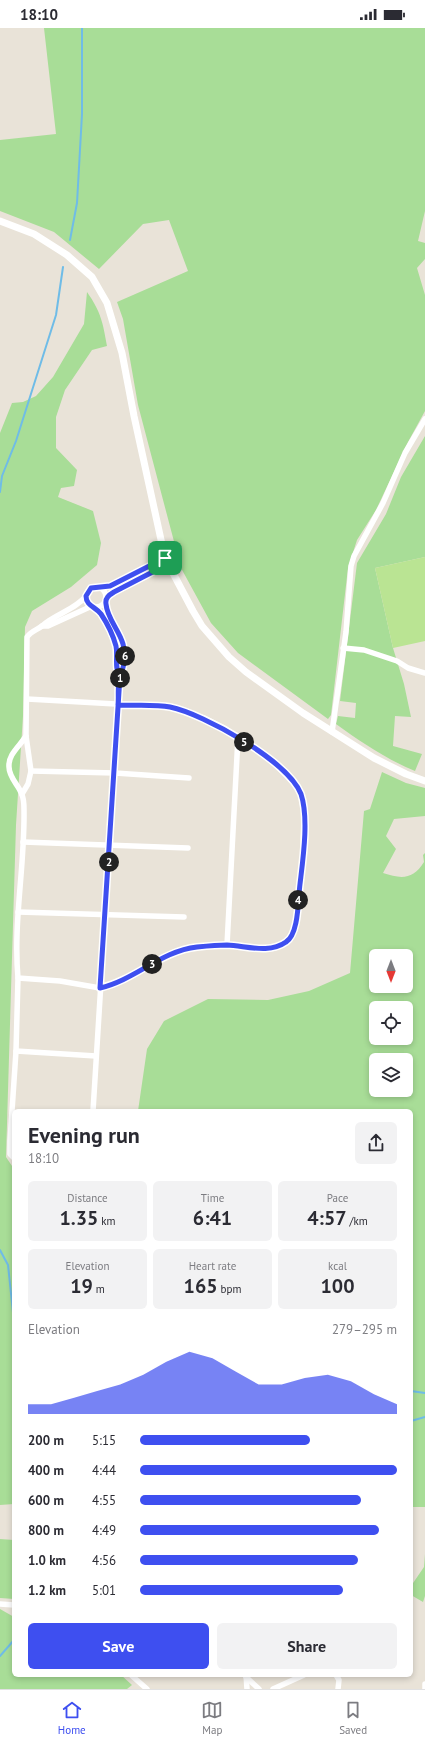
<!DOCTYPE html>
<html lang="en">
<head>
<meta charset="utf-8">
<style>
	body { margin:0; font-family:"PT Sans",sans-serif; background:#f2f2f3; color:#2b2b33; height:100vh; display:flex; flex-direction:column; font-size:15px; white-space:nowrap }
	* { box-sizing:border-box; margin:0 }
	p { font-size:13px; color:#7c7c81 }
	.icon { flex:none; width:22px; height:22px; fill:none; stroke:currentColor; stroke-width:2; stroke-linecap:round; stroke-linejoin:round }
	.map { position:relative; flex:1; overflow:hidden }
	.drawer { position:absolute; left:12px; top:1081px; width:401px; height:568px; display:flex; flex-direction:column; background:#fff; border-radius:6px; box-shadow:0 2px 6px #0003 }
	.drawer>* { flex:none }
	.needle { width:26px; rotate:180deg }
	.controls { position:absolute; left:369px; top:921px; display:grid; gap:8px }
	.controls a { display:grid; place-items:center; width:44px; height:44px; border-radius:6px; background:#fff; box-shadow:0 2px 6px #0003; font-size:20px }
	.pin { position:absolute; display:grid; place-items:center; width:34px; height:34px; color:#fff; margin:-17px; border-radius:8px; box-shadow:0 2px 6px #0006 }
	.km { position:absolute; width:20px; height:20px; margin:-10px; border-radius:50%; background:#222; color:#fff; font-size:11px; line-height:20px; text-align:center }
	.round { display:grid; place-items:center; flex:none; width:42px; height:42px; border-radius:6px; background:#f2f2f3 }
	.overview { display:flex; align-items:center; justify-content:space-between; height:68px; padding:0 16px }
	h1 { font-size:22px; font-weight:700; line-height:30px }
	.metrics { display:grid; grid-template-columns:repeat(3,1fr); gap:6px; height:68px; padding:4px 16px }
	.metrics div { display:grid; align-content:center; border-radius:6px; background:#f2f2f3; text-align:center }
	.metrics b { font-size:20px; font-weight:700 }
	.metrics small { font-size:11px; font-weight:400 }
	.metrics p { font-size:11px }
	.chart { height:112px; padding:8px 16px }
	.chart p { display:flex; justify-content:space-between }
	.chart svg { width:100%; height:72px; margin-top:4px; fill:#3e4ff0; opacity:.7 }
	.action { display:flex; gap:8px; margin-top:auto; padding:8px 16px }
	.action a { flex:1; height:46px; border-radius:6px; background:#3e4ff0; color:#fff; font-size:16px; font-weight:700; line-height:46px; text-align:center }
	.action a+a { background:#f2f2f3; color:#2b2b33 }
	ul { padding:0 16px; list-style:none; font-size:13px }
	li { display:grid; grid-template-columns:64px 48px 1fr; align-items:center; height:30px }
	li i { height:10px; border-radius:5px; background:#3e4ff0 }
	.status { display:flex; justify-content:space-between; align-items:center; height:28px; padding:0 20px; background:#fff; direction:ltr }
	.status svg { height:11px; fill:currentColor }
	.tabs { display:flex; justify-content:space-around; align-items:center; height:56px; border-top:1px solid #e1e1e2; background:#fff; font-size:11px; color:#7c7c81 }
	.tabs a { display:grid; justify-items:center; gap:2px }
	.tabs .selected { color:#3e4ff0 }
	.map>svg:first-child { display:block }
	.green { fill:#a8dd97; fill-rule:evenodd }
	.pitch { fill:#bae493 }
	.lines { fill:none; stroke-linecap:round; stroke-linejoin:round }
	.stream { stroke:#6fbce7; stroke-width:2 }
	.minor { stroke:#fff; stroke-width:5.5 }
	.tertiary { stroke:#fff; stroke-width:7 }
	.route-casing { stroke:#fff; stroke-width:8 }
	.route { stroke:#3e4ff0; stroke-width:5 }
</style>
</head>
<body>
<div class="status"><b>18:10</b><svg viewBox="0 0 49 12"><path d="M0 12V9h3v3zM5 12V6h3v6zM10 12V3h3v9zM15 12V0h3v12zM26 1h20v11H26zM47 4h2v5h-2z"/></svg></div>
<div class="map">
<svg width="425" height="1661" viewBox="0 0 425 1661">
	<rect width="100%" height="100%" fill="#e9e3d8"/>
	<!-- green -->
	<g class="green">
		<polygon points="44,0 425,0 425,183 418,213 425,215 425,231 417,240 425,267 425,383 408,414 376,482 357,512 348,540 331,687 328,691 238,625 211,595 181,540 138,377 123,291 117,274 188,243 169,192 143,196 99,241 54,204 0,183 0,112 56,106"/>
		<path d="M 87,264 C 101,284 103,295 107,318 L 92,322 L 65,362 L 56,389 L 56,420 L 77,442 L 74,458 L 61,460 L 58,469 L 93,483 L 101,515 L 97,537 L 71,559 L 32,583 L 25,599 L 23,688 L 16,797 L 6,1129 L 14,1141 L 14,1476 L 0,1477 L 0,405 L 12,375 L 23,374 L 36,368 L 53,349 L 84,296 Z"/>
		<path d="M 425,408 L 425,529 L 375,540 L 393,620 L 404,656 L 411,689 L 395,688 L 393,718 L 422,726 L 415,743 C 386,731 361,714 336,696 L 338,688 L 355,690 L 356,675 L 340,673 L 357,535 L 386,486 L 401,449 Z"/>
		<path d="M 382,744 L 406,755 L 425,760 L 425,788 L 394,791 L 386,808 L 396,821 L 383,845 C 401,851 413,852 424,834 L 423,827 L 425,825 L 425,1479 L 411,1479 L 411,1083 L 138,1083 L 147,1021 L 164,993 L 208,971 L 268,972 L 309,963 L 350,945 L 364,783 L 370,781 ZM 376,928 L 406,928 L 406,958 L 376,958 ZM 376,980 L 406,980 L 406,1010 L 376,1010 ZM 376,1032 L 406,1032 L 406,1062 L 376,1062 Z"/>
		<polygon points="0,1511 14,1512 14,1571 0,1570"/>
		<polygon points="425,1526 425,1568 423,1574 411,1567 411,1558 424,1539"/>
		<polygon points="0,1581 14,1589 14,1647 121,1647 132,1657 127,1661 0,1661"/>
	</g>
	<!-- pitch -->
	<polygon class="pitch" points="425,529 425,613 393,620 375,540"/>
	<g class="lines">
		<!-- stream -->
		<g class="stream">
			<polyline points="70,212 77,175 82,86 82,0"/>
			<polyline points="0,464 2,448 16,413 56,287 63,239"/>
			<polyline points="0,1222 8,1237 14,1294"/>
			<polyline points="411,1363 425,1365"/>
			<polyline points="411,1393 425,1389"/>
			<polyline points="0,1628 14,1612"/>
		</g>
		<!-- minor -->
		<g class="minor">
			<circle cx="96" cy="569" r="10"/>
			<polyline points="101,560 110,558 165,530"/>
			<polyline points="106,570 118,561 168,536"/>
			<path d="M 94,579 C 105,588 114,607 116,621 C 118,629 115,641 120,648"/>
			<polyline points="42,598 48,598 92,578"/>
			<polyline points="343,620 364,622 397,633 408,640 425,645"/>
			<polyline points="332,704 346,604 351,538 354,528 383,475 405,425 425,391"/>
			<path d="M 26,708 C 20,718 8,726 9,739 C 9,750 19,757 22,767 C 24,771 24,777 24,782 C 25,838 13,894 18,950 L 60,953 L 100,960 L 124,952 L 174,924 L 196,919 L 227,917 L 256,920 L 275,920 L 288,913 L 296,897 L 303,825 L 304,785 L 301,767 L 296,757 L 270,731 L 226,701 L 204,690 L 169,679 L 27,671"/>
			<polyline points="31,743 115,745 189,750"/>
			<path d="M 22,766 L 28,756 L 31,743 L 26,708 L 27,609 C 31,603 37,602 42,598 C 55,586 75,582 86,568"/>
			<polyline points="23,814 188,820"/>
			<polyline points="18,884 184,889"/>
			<polyline points="227,917 238,709"/>
			<polyline points="16,1023 96,1028"/>
			<path d="M 93,1083 L 120,648 C 124,645 124,641 124,637 C 127,606 108,598 106,573"/>
			<polyline points="14,1130 10,1126 10,1113 16,1023 18,950"/>
			<polyline points="0,1576 14,1577"/>
			<polyline points="131,1647 147,1661"/>
			<polyline points="246,1647 247,1661"/>
			<polyline points="336,1647 339,1652 338,1661"/>
			<polyline points="246,1649 259,1661"/>
			<polyline points="273,1661 304,1647"/>
			<polyline points="425,1661 425,1656"/>
		</g>
		<!-- tertiary -->
		<polyline class="tertiary" points="0,193 34,206 67,227 92,249 107,275 122,325 134,388 165,530 193,583 202,598 229,629 246,644 303,685 374,730 406,746 425,753"/>
	</g>
	<g class="lines">
		<defs>
			<path id="route" d="M 165,530 L 110,558 L 91,560 L 86,568 C 86,578 96,579 101,586 C 107,595 113,607 116,618 C 118,627 114,641 120,648 L 100,960 C 135,952 161,923 197,919 C 207,918 217,917 227,917 C 247,918 269,926 286,914 C 299,906 298,871 300,856 C 303,831 309,790 301,766 C 288,733 204,686 170,679 C 154,676 135,678 118,677 C 119,669 117,656 120,649 C 124,639 126,627 123,616 C 119,602 107,590 106,576 C 105,570 109,567 114,564 L 168,536 L 165,530"/>
		</defs>
		<!-- route casing -->
		<use href="#route" class="route-casing"/>
		<!-- route -->
		<use href="#route" class="route"/>
	</g>
</svg>
<div class="controls">
<a><svg class="needle" viewBox="-14 -14 28 28"><path d="M0-13l5 13h-10z" fill="#e53935"/><path d="M0 13l5-13h-10z" fill="#7c7c81"/></svg></a>
<a><svg class="icon" aria-label="locate" viewBox="0 0 24 24"><circle cx="12" cy="12" r="6"/><path d="M12 2v4M12 18v4M2 12h4M18 12h4"/></svg></a>
<a><svg class="icon" aria-label="layers" viewBox="0 0 24 24"><path d="M12 4l9 5-9 5-9-5zM3 14l9 5 9-5"/></svg></a>
</div>
<div class="pin" style="left:165px;top:530px;background:#1e9e55"><svg class="icon" aria-label="arrive" viewBox="0 0 24 24"><path d="M6 21V4h12l-3 4 3 4H6"/></svg></div>
<b class="km" style="left:120px;top:650px">1</b>
<b class="km" style="left:109px;top:834px">2</b>
<b class="km" style="left:152px;top:936px">3</b>
<b class="km" style="left:298px;top:872px">4</b>
<b class="km" style="left:244px;top:714px">5</b>
<b class="km" style="left:125px;top:628px">6</b>
<section class="drawer">
<div class="overview"><div><h1>Evening run</h1><p>18:10</p></div><a class="round"><svg class="icon" aria-label="share" viewBox="0 0 24 24"><path d="M12 15V3M7 8l5-5 5 5M5 13v7h14v-7"/></svg></a></div>
<div class="metrics">
<div><p>Distance</p><b>1.35<small> km</small></b></div>
<div><p>Time</p><b>6:41</b></div>
<div><p>Pace</p><b>4:57<small> /km</small></b></div>
</div>
<div class="metrics">
<div><p>Elevation</p><b>19<small> m</small></b></div>
<div><p>Heart rate</p><b>165<small> bpm</small></b></div>
<div><p>kcal</p><b>100</b></div>
</div>
<div class="chart"><p><span>Elevation</span>279–295 m</p>
<svg viewBox="0 0 160 44" preserveAspectRatio="none"><path d="M0 44V38L10 38L20 34L30 30L40 26L50 20L60 12L70 6L80 10L90 18L100 26L110 26L120 22L130 20L140 24L150 32L160 38V44z"/></svg>
</div>
<ul>
<li><b>200 m</b>5:15<i style="width:66%"></i></li>
<li><b>400 m</b>4:44<i style="width:100%"></i></li>
<li><b>600 m</b>4:55<i style="width:86%"></i></li>
<li><b>800 m</b>4:49<i style="width:93%"></i></li>
<li><b>1.0 km</b>4:56<i style="width:85%"></i></li>
<li><b>1.2 km</b>5:01<i style="width:79%"></i></li>
</ul>
<div class="action"><a>Save</a><a>Share</a></div>
</section>
</div>
<nav class="tabs">
<a class="selected"><svg class="icon" aria-label="home" viewBox="0 0 24 24"><path d="M3 11l9-7 9 7M6 9v11h12V9"/></svg>Home</a>
<a><svg class="icon" aria-label="map" viewBox="0 0 24 24"><path d="M3 6l6-2 6 2 6-2v14l-6 2-6-2-6 2zM9 4v14M15 6v14"/></svg>Map</a>
<a><svg class="icon" aria-label="saved" viewBox="0 0 24 24"><path d="M7 4h10v16l-5-4-5 4z"/></svg>Saved</a>
</nav>
</body>
</html>
